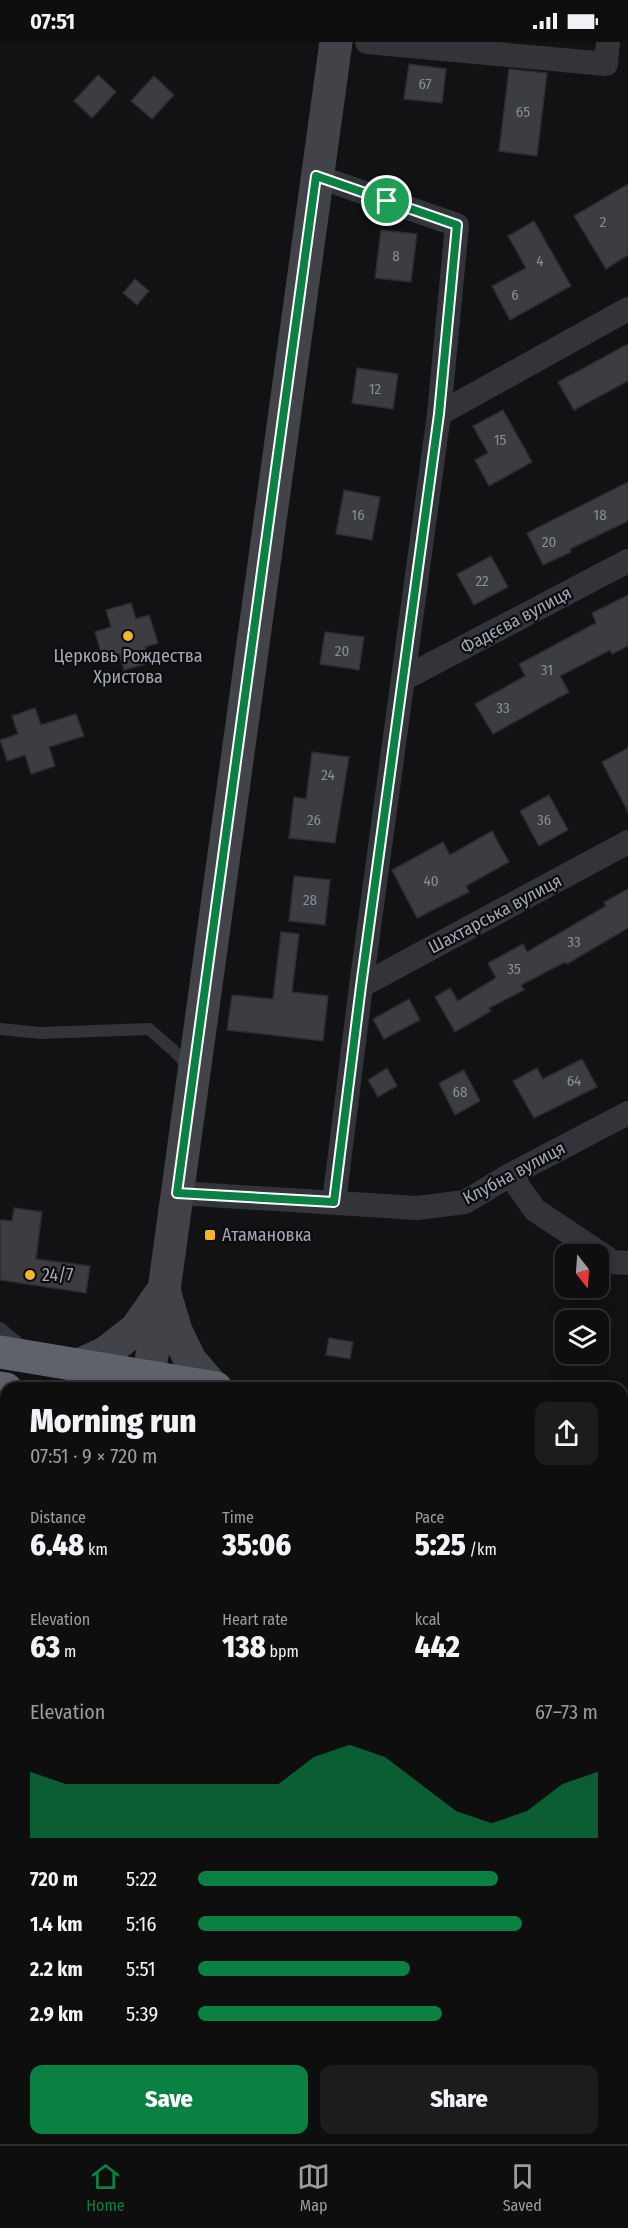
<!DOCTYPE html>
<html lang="en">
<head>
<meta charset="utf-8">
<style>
	body { margin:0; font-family:"Fira Sans Condensed",sans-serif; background:#1c1c1d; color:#f1f3f6; height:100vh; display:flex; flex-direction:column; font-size:22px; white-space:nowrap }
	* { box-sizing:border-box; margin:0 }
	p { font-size:20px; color:#9b9c9e }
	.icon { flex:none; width:33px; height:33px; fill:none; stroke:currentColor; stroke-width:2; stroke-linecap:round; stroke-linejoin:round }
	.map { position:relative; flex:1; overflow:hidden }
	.panel { position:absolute; left:0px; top:1340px; width:628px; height:764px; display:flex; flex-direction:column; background:#0e0e0f; border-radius:18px 18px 0 0; box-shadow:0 3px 15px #0003,0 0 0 2px #2e2e2f }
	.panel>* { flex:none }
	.needle { width:39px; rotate:163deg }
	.buttons { position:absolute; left:555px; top:1202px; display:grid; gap:12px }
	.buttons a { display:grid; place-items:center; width:54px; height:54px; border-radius:12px; background:#0e0e0f; box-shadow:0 3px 15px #0003,0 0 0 2px #2e2e2f; font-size:30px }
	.pin { position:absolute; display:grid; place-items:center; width:51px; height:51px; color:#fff; margin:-26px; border:3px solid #fff; border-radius:50%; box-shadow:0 2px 6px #0007 }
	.round { display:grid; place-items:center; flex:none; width:63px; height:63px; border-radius:12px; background:#1c1c1d }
	.overview { display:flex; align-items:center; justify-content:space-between; height:102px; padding:0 30px }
	h1 { font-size:33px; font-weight:800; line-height:45px }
	.metrics { display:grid; grid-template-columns:repeat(3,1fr); gap:9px; height:102px; padding:6px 30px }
	.metrics div { display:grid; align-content:center }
	.metrics b { font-size:30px; font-weight:800 }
	.metrics small { font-size:16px; font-weight:400 }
	.metrics p { font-size:16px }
	.chart { height:168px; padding:12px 30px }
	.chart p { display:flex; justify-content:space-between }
	.chart svg { width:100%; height:108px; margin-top:6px; fill:#0b8043; opacity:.7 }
	.button { display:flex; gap:12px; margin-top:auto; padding:12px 30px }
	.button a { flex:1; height:69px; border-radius:12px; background:#0b8043; color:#fff; font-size:24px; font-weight:800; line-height:69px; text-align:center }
	.button a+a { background:#1c1c1d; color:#f1f3f6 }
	ul { padding:0 30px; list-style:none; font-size:20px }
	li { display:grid; grid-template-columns:96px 72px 1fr; align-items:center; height:45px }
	li i { height:15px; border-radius:8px; background:#0b8043 }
	.status { display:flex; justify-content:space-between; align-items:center; height:42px; padding:0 30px; background:#0e0e0f; direction:ltr }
	.status svg { height:16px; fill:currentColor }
	.dock { display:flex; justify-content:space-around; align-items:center; height:84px; border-top:2px solid #2e2e2f; background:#0e0e0f; font-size:16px; color:#9b9c9e }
	.dock a { display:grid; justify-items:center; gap:3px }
	.dock .on { color:#0b8043 }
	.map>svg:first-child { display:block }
	.building { fill:#3c3d41; stroke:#2c2c30; stroke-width:1.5 }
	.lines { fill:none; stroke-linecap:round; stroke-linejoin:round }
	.lane { stroke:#333439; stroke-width:12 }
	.street { stroke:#333439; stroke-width:24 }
	.secondary { stroke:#414349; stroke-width:33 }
	.highway { stroke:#5f626a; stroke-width:33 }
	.route-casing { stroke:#fff; stroke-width:12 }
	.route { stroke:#0b8043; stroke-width:8 }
	.poi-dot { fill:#f5b529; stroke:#0d0d0f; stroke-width:2 }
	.labels { text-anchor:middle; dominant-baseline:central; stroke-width:4.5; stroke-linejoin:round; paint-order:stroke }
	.number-label { font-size:15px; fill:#898d98 }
	.street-label { font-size:18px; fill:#a3a8b5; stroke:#0d0d0f }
	.poi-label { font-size:18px; fill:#a3a8b5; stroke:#0d0d0f; text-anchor:start }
</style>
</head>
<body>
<div class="status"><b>07:51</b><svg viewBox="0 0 49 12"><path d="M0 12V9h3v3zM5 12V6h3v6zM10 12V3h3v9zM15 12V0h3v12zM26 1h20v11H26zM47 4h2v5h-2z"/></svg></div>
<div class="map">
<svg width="628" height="2102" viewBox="0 0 628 2102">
	<rect width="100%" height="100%" fill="#121214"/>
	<!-- building -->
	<g class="building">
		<polygon points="409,22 446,27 442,61 404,57"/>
		<polygon points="509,27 547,31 537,114 499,109"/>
		<polygon points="98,33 116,50 92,76 74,59"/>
		<polygon points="154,34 174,53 152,77 131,59"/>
		<polygon points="628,142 628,213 606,227 574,174"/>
		<polygon points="534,179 571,244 510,278 492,244 526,226 508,194"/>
		<polygon points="381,188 417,192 411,240 375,236"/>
		<polygon points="135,237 149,249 137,263 123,251"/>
		<polygon points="628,302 628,339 574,368 558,340"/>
		<polygon points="357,326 398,332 393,367 352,361"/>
		<polygon points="503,368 532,420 489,444 475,418 488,411 473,384"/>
		<polygon points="628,440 628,479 570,507 571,510 543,523 527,491"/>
		<polygon points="344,448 380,455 372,498 336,492"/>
		<polygon points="491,514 508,545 474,563 457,532"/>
		<polygon points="628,553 628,604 612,612 610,608 560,634 569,650 493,692 475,662 525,634 519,622 596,581 592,571"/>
		<polygon points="131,561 136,577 149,573 158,601 145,605 149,621 124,628 119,612 103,617 95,590 111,585 106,568"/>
		<polygon points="325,590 364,595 359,628 320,622"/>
		<polygon points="35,666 41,683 76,672 84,694 49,705 55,724 31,732 25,713 7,719 0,698 18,692 12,674"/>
		<polygon points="628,706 628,770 602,720"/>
		<polygon points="312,710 349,715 335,801 289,796 294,755 306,757"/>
		<polygon points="549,753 568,788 539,804 520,769"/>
		<polygon points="492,789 509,820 466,844 469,850 417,876 392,828 443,800 450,813"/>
		<polygon points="294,834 330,838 325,883 289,879"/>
		<polygon points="628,847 628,886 567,922 565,920 521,943 524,948 489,966 491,969 455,990 435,955 450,946 458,959 496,936 488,921 523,902 527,910 606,864 604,860"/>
		<polygon points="281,890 299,892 292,950 328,954 323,999 227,988 232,953 273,957"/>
		<polygon points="409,957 420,978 384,997 373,977"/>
		<polygon points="582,1017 597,1045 534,1076 513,1039 537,1026 543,1037"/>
		<polygon points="387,1026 397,1044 378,1055 368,1038"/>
		<polygon points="464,1028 480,1059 455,1073 439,1041"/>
		<polygon points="14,1166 42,1170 36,1217 90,1224 86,1251 0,1238 0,1178 12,1179"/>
		<polygon points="329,1296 353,1300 350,1317 326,1313"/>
	</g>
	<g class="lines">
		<!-- lane -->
		<g class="lane">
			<polyline points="0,987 40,991 149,987 173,1008 190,1026"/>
			<polyline points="0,1286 23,1305"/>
			<polyline points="0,1368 6,1365"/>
			<polyline points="622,1710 628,1711"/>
			<polyline points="198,2097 226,2102"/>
		</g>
		<!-- street -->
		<g class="street">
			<polyline points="367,0 606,22 608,0"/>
			<polyline points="316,134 457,183 439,372 361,944 334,1160"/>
			<polyline points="439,372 628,267"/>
			<polyline points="405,636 628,519"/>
			<polyline points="361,944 628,800"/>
			<polyline points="510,1133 535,1168 613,1220 628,1221"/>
			<polyline points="177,1151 417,1166 465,1160 510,1133 628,1071"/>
			<polyline points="0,1510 6,1511"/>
			<polyline points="622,1609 628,1610"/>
			<polyline points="0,2071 6,2032"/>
			<polyline points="78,2102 79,2097"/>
		</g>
		<!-- secondary -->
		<g class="secondary">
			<polyline points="165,1252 176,1289 190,1318 213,1345"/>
			<polyline points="79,1323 105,1311 136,1287 159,1254"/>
			<polyline points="146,1346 164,1248 336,0"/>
		</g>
		<!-- highway -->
		<g class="highway">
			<polyline points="0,1310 216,1346"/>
			<polyline points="0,1346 6,1347"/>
			<polyline points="622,1430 628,1431"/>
		</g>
	</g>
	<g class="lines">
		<defs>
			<polygon id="route" points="316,134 457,183 439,372 361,944 334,1160 177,1151"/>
		</defs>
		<!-- route casing -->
		<use href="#route" class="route-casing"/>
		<!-- route -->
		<use href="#route" class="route"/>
	</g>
	<!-- markers -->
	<g class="poi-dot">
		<circle cx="128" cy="594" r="6"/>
		<rect x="204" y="1187" width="12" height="12" rx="3"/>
		<circle cx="30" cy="1233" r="6"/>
	</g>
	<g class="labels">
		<!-- number labels -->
		<g class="number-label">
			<text x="425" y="42">67</text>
			<text x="523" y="70">65</text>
			<text x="603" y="180">2</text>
			<text x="396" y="214">8</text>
			<text x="540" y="219">4</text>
			<text x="515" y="253">6</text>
			<text x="375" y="347">12</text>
			<text x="500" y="398">15</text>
			<text x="358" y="473">16</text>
			<text x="600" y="473">18</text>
			<text x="549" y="500">20</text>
			<text x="482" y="539">22</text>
			<text x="342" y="609">20</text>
			<text x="547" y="628">31</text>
			<text x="503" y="666">33</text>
			<text x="328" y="733">24</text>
			<text x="314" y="778">26</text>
			<text x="544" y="778">36</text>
			<text x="431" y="839">40</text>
			<text x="310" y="858">28</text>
			<text x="574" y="900">33</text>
			<text x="514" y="927">35</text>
			<text x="574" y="1039">64</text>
			<text x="460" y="1050">68</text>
		</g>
		<!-- street labels -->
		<g class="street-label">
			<text transform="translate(516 578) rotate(-28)">Фадєєва вулиця</text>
			<text transform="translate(495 872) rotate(-28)">Шахтарська вулиця</text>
			<text transform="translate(514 1131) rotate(-28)">Клубна вулиця</text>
		</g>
		<!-- poi labels -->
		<g class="poi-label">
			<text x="128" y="614" text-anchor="middle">Церковь Рождества<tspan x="128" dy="21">Христова</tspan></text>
			<text x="222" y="1193">Атамановка</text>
			<text x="42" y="1233">24/7</text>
		</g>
	</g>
</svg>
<div class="buttons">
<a><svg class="needle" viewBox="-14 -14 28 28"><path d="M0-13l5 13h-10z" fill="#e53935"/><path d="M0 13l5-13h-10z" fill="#9b9c9e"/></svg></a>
<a><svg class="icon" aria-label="layers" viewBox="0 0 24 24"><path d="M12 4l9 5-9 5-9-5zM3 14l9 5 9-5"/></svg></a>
</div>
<div class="pin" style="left:387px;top:159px;background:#1e9e55"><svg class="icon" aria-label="arrive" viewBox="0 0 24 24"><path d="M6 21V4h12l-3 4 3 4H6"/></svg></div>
<section class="panel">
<div class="overview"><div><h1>Morning run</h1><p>07:51 · 9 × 720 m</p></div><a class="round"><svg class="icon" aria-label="share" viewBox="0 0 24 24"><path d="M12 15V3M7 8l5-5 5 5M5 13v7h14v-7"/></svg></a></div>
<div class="metrics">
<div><p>Distance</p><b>6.48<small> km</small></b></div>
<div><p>Time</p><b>35:06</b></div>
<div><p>Pace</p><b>5:25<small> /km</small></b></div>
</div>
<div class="metrics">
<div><p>Elevation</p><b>63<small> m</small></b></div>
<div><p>Heart rate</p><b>138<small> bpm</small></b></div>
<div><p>kcal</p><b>442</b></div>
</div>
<div class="chart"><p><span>Elevation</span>67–73 m</p>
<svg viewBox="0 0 160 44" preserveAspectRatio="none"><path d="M0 44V17L10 22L20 22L30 22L40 22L50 22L60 22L70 22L80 11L90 6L100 11L110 22L120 33L130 38L140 33L150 22L160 17V44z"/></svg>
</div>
<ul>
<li><b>720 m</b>5:22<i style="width:75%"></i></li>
<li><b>1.4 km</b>5:16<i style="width:81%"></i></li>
<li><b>2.2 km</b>5:51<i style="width:53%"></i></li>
<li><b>2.9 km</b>5:39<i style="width:61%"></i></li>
</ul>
<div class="button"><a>Save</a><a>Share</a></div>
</section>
</div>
<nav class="dock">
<a class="on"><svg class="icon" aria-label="home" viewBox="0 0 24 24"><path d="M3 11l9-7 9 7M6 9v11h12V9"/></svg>Home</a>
<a><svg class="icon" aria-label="map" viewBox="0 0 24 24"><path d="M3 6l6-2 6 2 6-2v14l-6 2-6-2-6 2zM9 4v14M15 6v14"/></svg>Map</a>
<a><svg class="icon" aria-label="saved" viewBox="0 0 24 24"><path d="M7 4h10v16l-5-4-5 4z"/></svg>Saved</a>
</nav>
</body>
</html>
